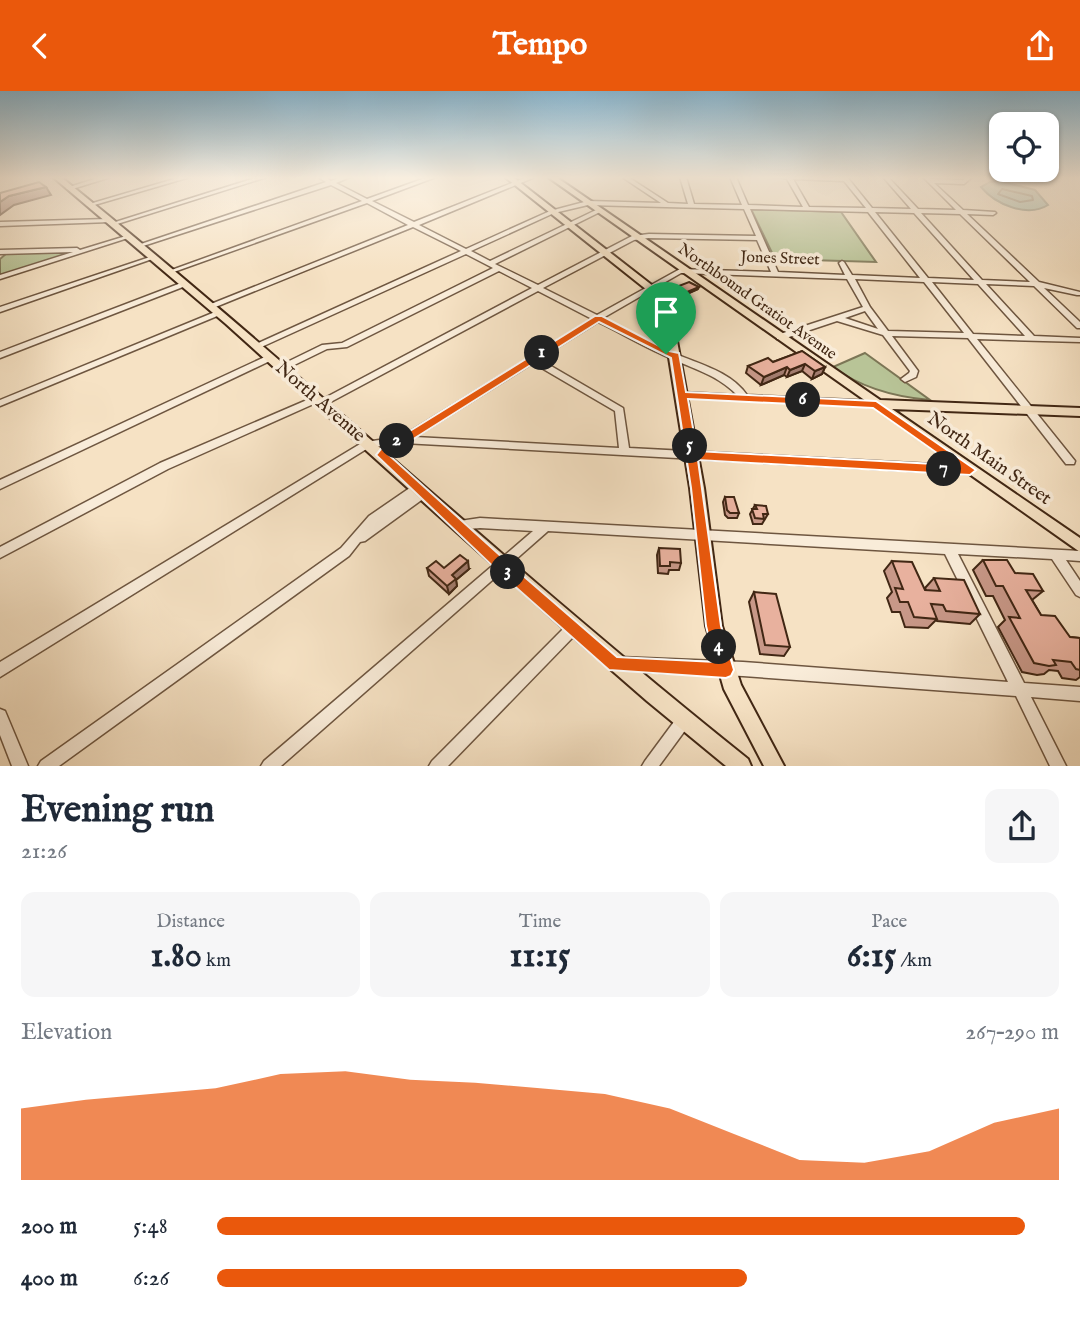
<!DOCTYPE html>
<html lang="en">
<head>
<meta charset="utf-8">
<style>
	body { margin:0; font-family:"IM FELL English",serif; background:#f6f6f7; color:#1f2937; height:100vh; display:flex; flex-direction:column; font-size:26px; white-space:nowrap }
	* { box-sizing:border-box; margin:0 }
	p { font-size:23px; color:#747a83 }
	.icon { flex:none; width:38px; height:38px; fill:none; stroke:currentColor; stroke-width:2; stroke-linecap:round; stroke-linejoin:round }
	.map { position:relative; height:675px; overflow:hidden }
	.drawer { display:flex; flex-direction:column; background:#fff; flex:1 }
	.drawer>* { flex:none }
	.buttons { position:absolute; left:989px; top:21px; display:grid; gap:14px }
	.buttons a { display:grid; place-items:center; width:70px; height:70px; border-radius:14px; background:#fff; box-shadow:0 2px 5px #0004; font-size:35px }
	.pin { position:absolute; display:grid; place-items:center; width:60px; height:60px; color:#fff; margin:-72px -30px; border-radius:50% 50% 50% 0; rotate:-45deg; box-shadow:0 0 7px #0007 }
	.pin .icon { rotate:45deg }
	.km { position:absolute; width:35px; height:35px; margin:-18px; border-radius:50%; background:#222; color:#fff; font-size:19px; line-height:35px; text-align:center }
	.round { display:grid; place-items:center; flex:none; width:74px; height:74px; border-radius:14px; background:#f6f6f7 }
	.headline { display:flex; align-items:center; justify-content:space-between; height:119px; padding:0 21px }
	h1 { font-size:38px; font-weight:800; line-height:52px }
	.stats { display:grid; grid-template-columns:repeat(3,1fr); gap:10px; height:119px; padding:7px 21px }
	.stats div { display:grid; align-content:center; border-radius:14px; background:#f6f6f7; text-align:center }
	.stats b { font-size:35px; font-weight:800 }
	.stats small { font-size:19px; font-weight:400 }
	.stats p { font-size:19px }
	.chart { height:196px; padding:14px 21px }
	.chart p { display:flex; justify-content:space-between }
	.chart svg { width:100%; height:126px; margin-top:7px; fill:#ea580c; opacity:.7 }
	ul { padding:0 21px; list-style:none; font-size:23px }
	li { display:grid; grid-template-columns:112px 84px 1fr; align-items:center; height:52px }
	li i { height:18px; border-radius:9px; background:#ea580c }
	header { display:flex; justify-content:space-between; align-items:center; height:91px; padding:0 21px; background:#ea580c; color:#fff; font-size:32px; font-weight:800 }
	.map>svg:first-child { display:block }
	.green { fill:#b8c497; stroke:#7c7656; stroke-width:2 }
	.water { fill:#9dbeb0; stroke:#788272; stroke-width:2 }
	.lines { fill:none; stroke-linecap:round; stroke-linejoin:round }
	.shore { stroke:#6f7262; stroke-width:2 }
	.minor-casing { stroke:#6e5640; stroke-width:3 }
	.major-casing { stroke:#412714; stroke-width:4 }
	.minor { fill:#f9ecd9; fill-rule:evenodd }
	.major { fill:#f6e2c4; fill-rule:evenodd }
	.wall { fill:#c89888; stroke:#412714; stroke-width:2 }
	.shaded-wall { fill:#a27c6f; stroke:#412714; stroke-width:2 }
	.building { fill:#e8b19e; stroke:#412714; stroke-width:2 }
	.route { fill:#ea580c; stroke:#fff; stroke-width:2; fill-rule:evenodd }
	.labels { text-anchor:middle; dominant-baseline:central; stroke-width:7; stroke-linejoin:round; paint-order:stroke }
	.far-street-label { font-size:16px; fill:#412714; stroke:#f9ecd9 }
	.street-label { font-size:19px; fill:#412714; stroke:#f9ecd9 }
</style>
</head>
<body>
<header><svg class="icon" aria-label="back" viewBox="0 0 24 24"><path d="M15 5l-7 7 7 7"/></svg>Tempo<svg class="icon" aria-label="share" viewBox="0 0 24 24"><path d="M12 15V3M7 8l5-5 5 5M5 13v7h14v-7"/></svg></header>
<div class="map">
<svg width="1080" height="675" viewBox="0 0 1080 675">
	<rect width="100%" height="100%" fill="#f6e2c4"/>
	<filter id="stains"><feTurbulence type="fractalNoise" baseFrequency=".00286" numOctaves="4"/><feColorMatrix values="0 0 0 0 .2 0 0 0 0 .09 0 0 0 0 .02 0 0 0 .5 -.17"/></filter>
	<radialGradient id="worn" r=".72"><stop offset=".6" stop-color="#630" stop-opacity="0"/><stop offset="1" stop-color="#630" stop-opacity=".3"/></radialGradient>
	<!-- green -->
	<g class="green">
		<polygon points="751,118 841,121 876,171 775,168"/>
		<polygon points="71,160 74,161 0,185 0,168 7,162"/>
		<path d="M 865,262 L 930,309 C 896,306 861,297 833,276 Z"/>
	</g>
	<!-- water -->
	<path class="water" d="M 999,90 L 1035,99 L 1048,114 C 1027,127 995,113 981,96 L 990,91 Z"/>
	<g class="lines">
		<!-- shore -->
		<polygon class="shore" points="1002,98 1032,105 1033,109 1020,111 998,103"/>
		<defs>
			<g id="minor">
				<polygon points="101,86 111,86 69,99 66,97"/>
				<polygon points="181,86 190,86 91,115 86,114"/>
				<polygon points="258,86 267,86 114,134 109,133"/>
				<path d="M 318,86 L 325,86 L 331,90 L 341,86 L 350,86 L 336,92 L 367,108 L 428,86 L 436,86 L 372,110 L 414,131 L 527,86 L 535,86 L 419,134 L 466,158 L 550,120 L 588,110 L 661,112 L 622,86 L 628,86 L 668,112 L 688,113 L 680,86 L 686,86 L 694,113 L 742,114 L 730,86 L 736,86 L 748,114 L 803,116 L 787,88 L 779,86 L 847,86 L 872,117 L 911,118 L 883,86 L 888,86 L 918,118 L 956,119 L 923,86 L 929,86 L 931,88 L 963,89 L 966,86 L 972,86 L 964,93 L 934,92 L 963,119 L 995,121 L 996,122 L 993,124 L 967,123 L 1039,191 L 1080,201 L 1080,204 L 1077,204 L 1044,197 L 1080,231 L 1080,237 L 1077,237 L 1034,195 L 986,193 L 1034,245 L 1080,247 L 1080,251 L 977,248 L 1075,370 L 1074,373 L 1066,373 L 968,247 L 892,245 L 918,280 L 916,286 L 905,291 L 901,288 L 909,282 L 910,280 L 883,244 L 837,230 L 783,248 L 777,248 L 777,244 L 863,216 L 847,188 L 681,182 L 603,227 C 624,238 645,249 667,259 C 693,272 729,278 747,304 L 876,310 L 881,313 L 876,316 L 679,306 L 677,304 L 679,302 L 682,301 L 737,304 C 716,282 687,276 661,263 C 639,253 619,241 598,231 L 539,268 L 623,317 L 629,357 L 970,375 L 974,376 L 975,379 L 974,382 L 970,383 L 403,352 L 368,357 L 0,586 L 0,571 L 365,350 L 368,348 L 372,350 L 401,346 L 592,228 L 538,200 L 325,314 L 319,314 L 318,311 L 168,378 L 0,467 L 0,456 L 160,372 L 314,306 L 320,306 L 321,309 L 532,197 L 499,180 L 347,256 L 327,258 L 282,280 L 279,279 L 278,277 L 279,275 L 322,254 L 342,252 L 493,177 L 466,163 L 257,258 L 253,256 L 254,254 L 461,160 L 413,136 L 213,217 L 210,217 L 206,215 L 408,134 L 367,112 L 171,182 L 166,181 L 362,110 L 331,94 L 140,156 L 135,155 L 326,91 ZM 793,88 L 844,90 L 866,117 L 809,116 ZM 588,114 L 744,118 L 756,145 L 649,143 L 632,145 L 538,194 L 495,173 L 600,121 L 600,119 L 596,119 L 490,170 L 471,160 L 554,122 ZM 750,118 L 868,121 L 920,187 L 852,184 L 844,171 L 842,170 L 839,172 L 845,184 L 778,181 ZM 875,121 L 914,122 L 974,189 L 928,187 ZM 921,122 L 960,123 L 1030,191 L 982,189 ZM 649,147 L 757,149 L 771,181 L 680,178 L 597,224 L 543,197 L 634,149 ZM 855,188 L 924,191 L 964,242 L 888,240 L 870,216 ZM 932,191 L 978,193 L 1025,245 L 973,243 ZM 865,220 L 878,238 L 845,227 ZM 533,272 L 615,320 L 619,357 L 415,346 Z"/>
				<polygon points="108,128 110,129 110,131 0,135 0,131"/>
				<polygon points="126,145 131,146 0,188 0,184 73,161 0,163 0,159 77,157 80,159"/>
				<polygon points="150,166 155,167 0,221 0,216"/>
				<polygon points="181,192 184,192 188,194 0,267 0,261"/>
				<polygon points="215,221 218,221 222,223 0,315 0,309"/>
				<polygon points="269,264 272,265 273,267 272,269 0,398 0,389"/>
				<polygon points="417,392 421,393 422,396 421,399 427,399 428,402 427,405 365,450 360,451 349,465 59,675 38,675 41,670 341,457 369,425"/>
				<polygon points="480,427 1080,460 1080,470 1066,469 1080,490 1080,506 1076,504 1052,468 958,463 1024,592 1080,596 1080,610 1031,606 1066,675 1050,675 1016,605 743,585 620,580 615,578 613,573 615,568 620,566 743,571 1008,591 945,463 548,440 281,675 261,675 264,670 533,440 480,437 457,439 453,437 451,434 453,431"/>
				<polygon points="572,532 577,534 579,538 577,542 448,675 429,675 432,670 567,534"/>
				<polygon points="0,618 5,620 28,675 12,675 0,644"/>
				<polygon points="684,622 689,624 691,629 689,634 659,675 642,675 645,670 679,624"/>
			</g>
			<g id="major">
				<path d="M 53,86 L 61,86 C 295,275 513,481 748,668 L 751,675 L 726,675 L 647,610 L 562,536 L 226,233 Z"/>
				<polygon points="505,86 513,86 653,195 671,217 704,397 722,535 741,594 784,675 764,675 724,598 706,535 690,397 661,217 647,199"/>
				<polygon points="548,86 556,86 880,309 1080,317 1080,325 892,318 1080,447 1080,461"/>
			</g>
		</defs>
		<!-- minor casing -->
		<use href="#minor" class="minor-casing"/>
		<!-- major casing -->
		<use href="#major" class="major-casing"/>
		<!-- minor -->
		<use href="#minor" class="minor"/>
		<!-- major -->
		<use href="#major" class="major"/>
	</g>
	<!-- wall -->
	<g class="wall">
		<polygon points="671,198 698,198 680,206 671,200"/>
		<polygon points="802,260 825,276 822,283 812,288 802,280 787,286 784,284 761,294 746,282 748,275 773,271"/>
		<polygon points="725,406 739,422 737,427 728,427 725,424 723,411"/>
		<polygon points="755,414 768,423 762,433 753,433 750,423"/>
		<polygon points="659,457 681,472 679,479 669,479 668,483 658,482 657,464"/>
		<polygon points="983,469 1015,482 1043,500 1032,509 1041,524 1070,546 1080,547 1080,586 1076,589 1062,587 1058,580 1049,579 1044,583 1037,584 1022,581 998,536 1005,529 993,505 986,505 973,479"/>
		<polygon points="892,470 925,499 926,499 925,497 934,487 980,523 970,533 937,530 936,529 928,537 905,536 900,521 892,521 887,507 892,501 884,480"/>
		<polygon points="427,477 469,478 456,489 457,495 449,503 429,485"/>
		<polygon points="754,501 790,556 784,565 760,563 749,511"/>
	</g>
	<!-- shaded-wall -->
	<g class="shaded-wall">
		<polygon points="46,96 51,104 14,114 0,124 0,111 9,105"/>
		<polygon points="699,196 698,198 680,206 680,204"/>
		<polygon points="805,273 802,280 787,286 790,279"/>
		<polygon points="787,276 784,284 761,294 764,286"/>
		<polygon points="825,276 822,283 812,288 815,280"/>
		<polygon points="468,470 469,478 456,489 457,495 449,503 447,495 452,484"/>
	</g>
	<!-- building -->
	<g class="building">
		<polygon points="39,91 46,96 9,105 0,111 0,102"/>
		<polygon points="689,191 699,196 680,204 671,198"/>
		<polygon points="802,260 825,276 815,280 805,273 790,279 787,276 764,286 748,275 768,267 773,271"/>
		<polygon points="725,406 734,406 739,422 730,422 727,419"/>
		<polygon points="755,414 766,415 768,423 763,423 764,428 755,427 752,418 757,418"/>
		<polygon points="659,457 680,458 681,472 670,471 670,475 660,475"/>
		<polygon points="460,464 468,470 452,484 456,488 447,495 427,477 436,470 444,477"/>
		<polygon points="983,469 1007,469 1015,482 1033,483 1043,500 1026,499 1041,524 1055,525 1070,546 1080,547 1080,579 1076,578 1071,571 1053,569 1056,574 1049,575 1034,572 1009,526 1020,527 1003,495 996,495"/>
		<polygon points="892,470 912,471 925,499 940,500 934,487 964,489 980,523 946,520 943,514 931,513 937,528 914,526 908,511 900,511 895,497 903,498"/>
		<polygon points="754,501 776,503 790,556 765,554"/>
	</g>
	<!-- sky -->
	<linearGradient id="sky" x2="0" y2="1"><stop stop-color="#8ab8d2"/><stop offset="0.48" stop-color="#fbf2e4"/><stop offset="1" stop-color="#fbf2e4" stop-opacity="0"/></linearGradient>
	<rect width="1080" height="181" fill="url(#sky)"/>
	<!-- route -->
	<path class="route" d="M 595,225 L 602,225 L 669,260 L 679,262 L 686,301 L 876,310 L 976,379 L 970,384 L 698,369 L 721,535 L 734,579 L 731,585 L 726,587 L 609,579 L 503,485 L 376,364 L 389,348 L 400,346 ZM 599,231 L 671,267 L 691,397 L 706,535 L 715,571 L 617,566 L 513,476 L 389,364 L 396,354 L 407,352 ZM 688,308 L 873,317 L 954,374 L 697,360 Z"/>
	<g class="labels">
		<!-- far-street labels -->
		<g class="far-street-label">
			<text transform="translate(780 168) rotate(2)">Jones Street</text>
			<text transform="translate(757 211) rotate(35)">Northbound Gratiot Avenue</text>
		</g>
		<!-- street labels -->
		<g class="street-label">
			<text transform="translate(320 311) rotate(41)">North Avenue</text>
			<text transform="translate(989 368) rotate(35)">North Main Street</text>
		</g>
	</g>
	<rect width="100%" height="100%" filter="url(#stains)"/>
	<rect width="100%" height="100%" fill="url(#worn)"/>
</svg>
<div class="buttons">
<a><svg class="icon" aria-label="locate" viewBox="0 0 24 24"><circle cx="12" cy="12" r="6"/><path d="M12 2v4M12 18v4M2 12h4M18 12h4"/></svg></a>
</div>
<div class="pin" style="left:666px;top:263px;background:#1e9e55"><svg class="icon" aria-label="arrive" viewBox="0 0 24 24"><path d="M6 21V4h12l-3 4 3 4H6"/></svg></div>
<b class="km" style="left:542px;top:262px">1</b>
<b class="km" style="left:397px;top:350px">2</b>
<b class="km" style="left:508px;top:481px">3</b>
<b class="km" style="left:719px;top:556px">4</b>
<b class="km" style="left:690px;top:355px">5</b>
<b class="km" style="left:803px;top:309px">6</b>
<b class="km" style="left:944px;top:378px">7</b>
</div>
<section class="drawer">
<div class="headline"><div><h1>Evening run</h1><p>21:26</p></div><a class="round"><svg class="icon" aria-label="share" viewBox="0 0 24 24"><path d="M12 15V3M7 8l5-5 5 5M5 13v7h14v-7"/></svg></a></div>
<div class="stats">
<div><p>Distance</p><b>1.80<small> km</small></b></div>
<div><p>Time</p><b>11:15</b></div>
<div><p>Pace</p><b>6:15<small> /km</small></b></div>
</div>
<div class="chart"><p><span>Elevation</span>267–290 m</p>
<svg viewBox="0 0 160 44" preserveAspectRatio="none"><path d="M0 44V19L10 16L20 14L30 12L40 7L50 6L60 9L70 10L80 12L90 14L100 19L110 28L120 37L130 38L140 34L150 24L160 19V44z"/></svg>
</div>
<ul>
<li><b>200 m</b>5:48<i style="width:96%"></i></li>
<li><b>400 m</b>6:26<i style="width:63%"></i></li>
</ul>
</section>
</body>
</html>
